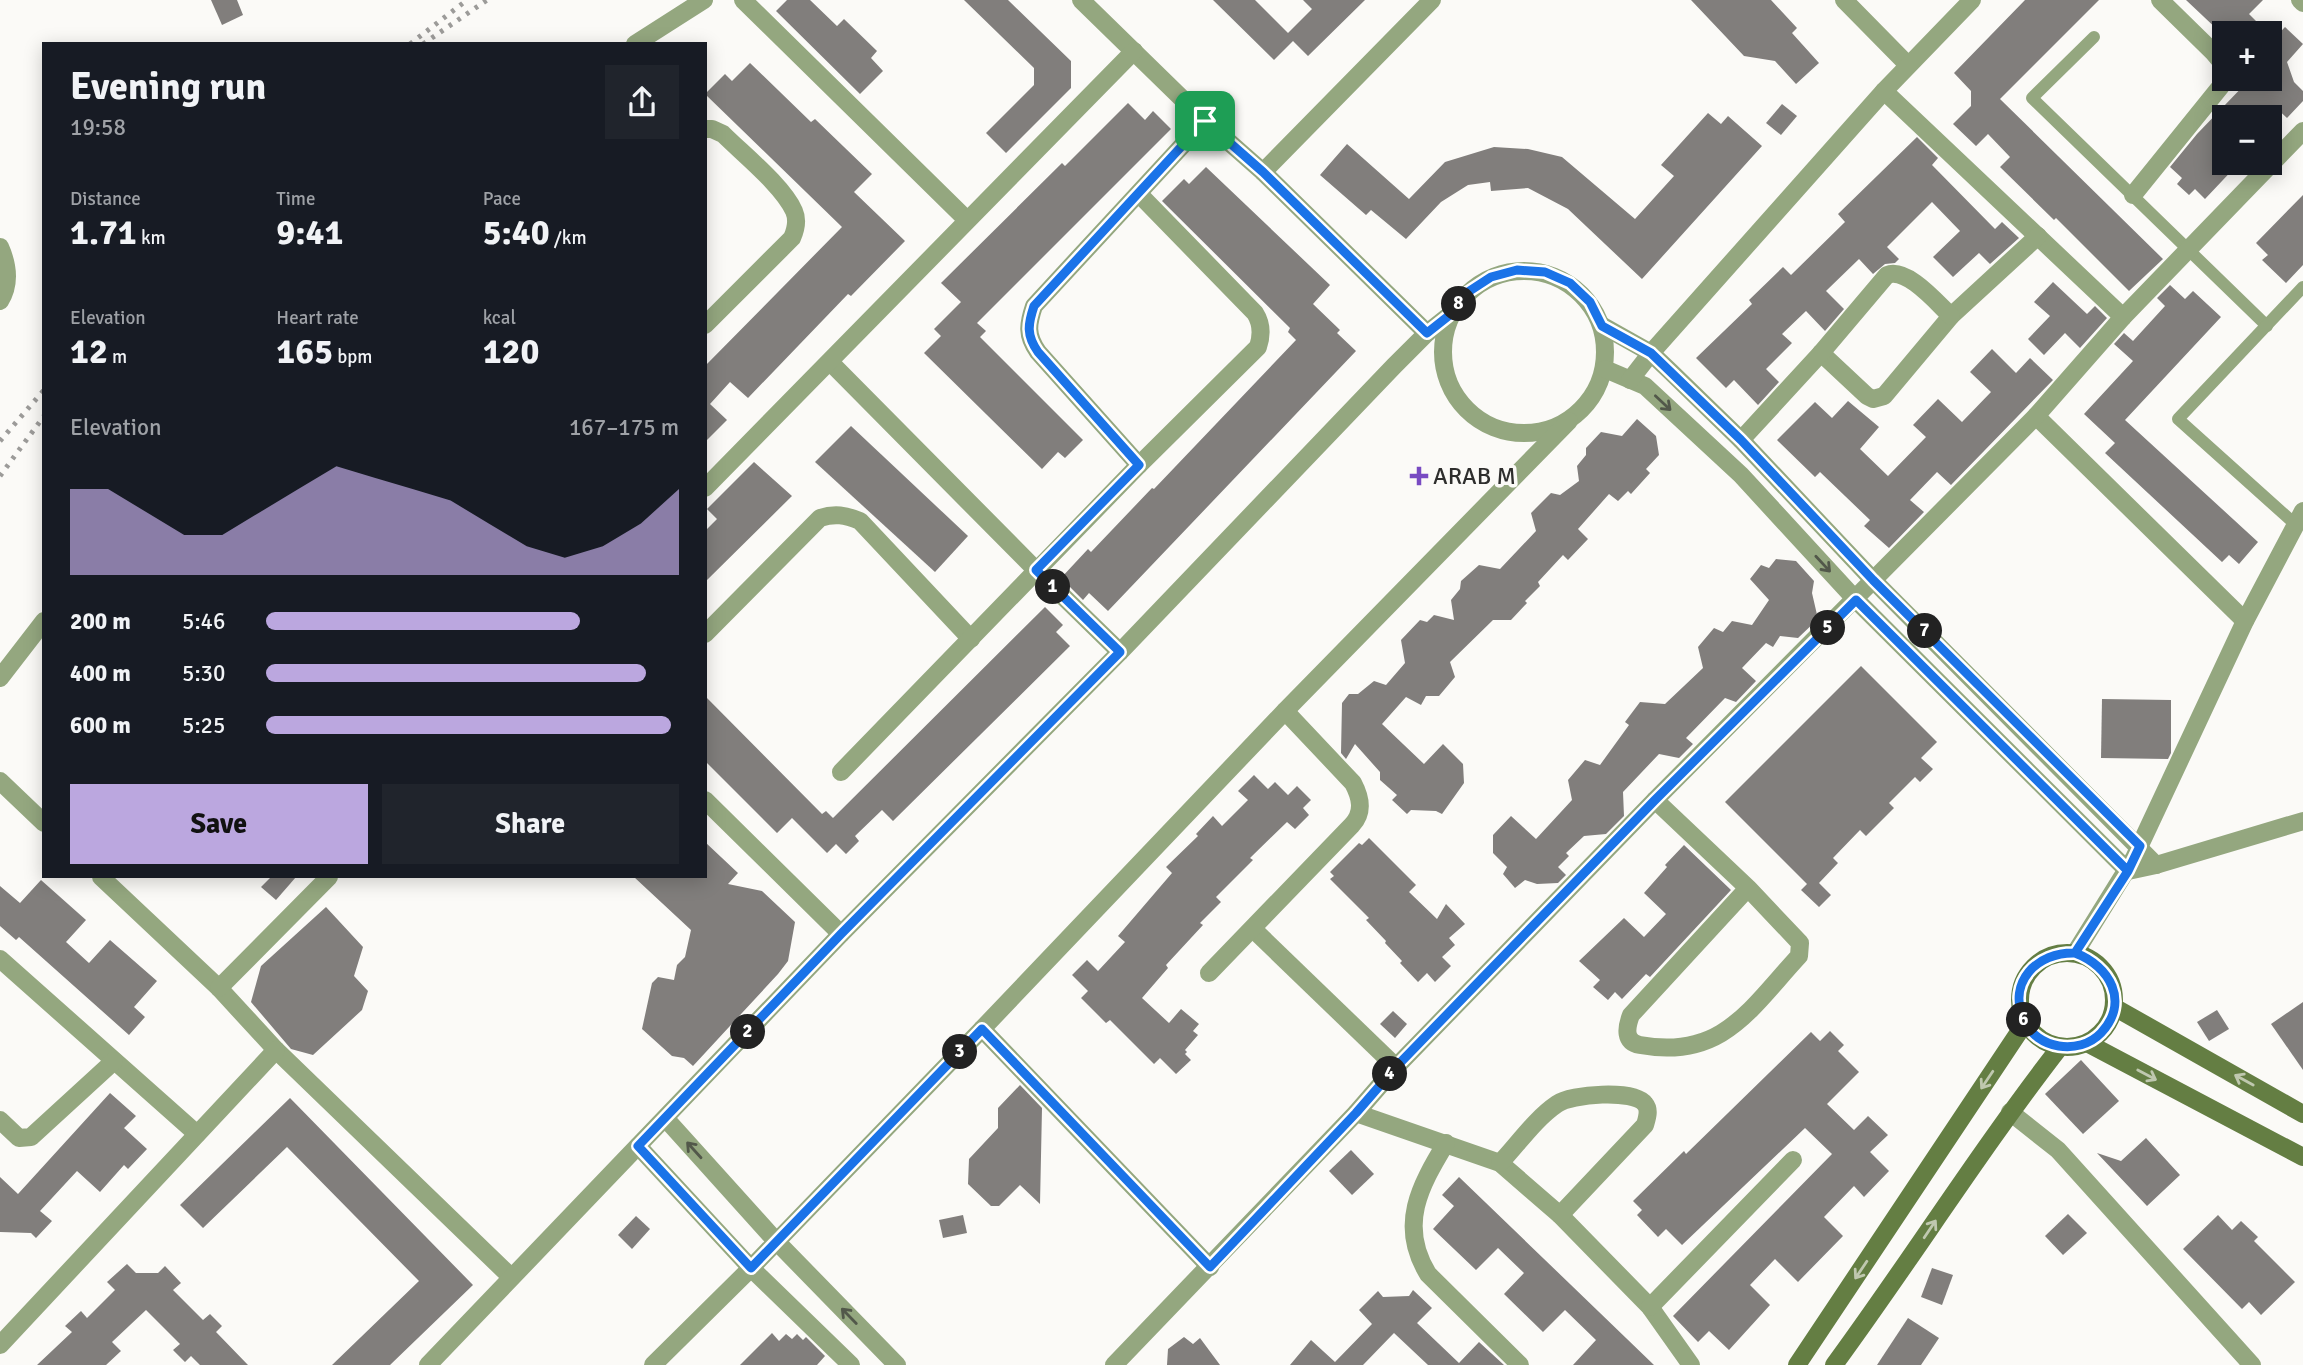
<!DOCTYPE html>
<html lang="en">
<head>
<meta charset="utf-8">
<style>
	body { margin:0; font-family:Signika,sans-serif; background:#20242c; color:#f1f3f6; height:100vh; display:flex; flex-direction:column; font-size:26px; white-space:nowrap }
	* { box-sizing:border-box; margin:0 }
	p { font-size:23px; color:#9ea1a6 }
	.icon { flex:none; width:38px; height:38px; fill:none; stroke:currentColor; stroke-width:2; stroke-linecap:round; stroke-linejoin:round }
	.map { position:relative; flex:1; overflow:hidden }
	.panel { position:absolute; left:42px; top:42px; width:665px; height:836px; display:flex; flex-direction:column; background:#171b24; border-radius:0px; box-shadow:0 4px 18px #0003 }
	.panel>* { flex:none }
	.tools { position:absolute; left:2212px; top:21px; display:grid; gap:14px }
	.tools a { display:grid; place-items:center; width:70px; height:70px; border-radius:0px; background:#171b24; box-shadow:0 4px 18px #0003; font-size:35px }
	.pin { position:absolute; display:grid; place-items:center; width:60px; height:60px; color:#fff; margin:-30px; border-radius:14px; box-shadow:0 4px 10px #0006 }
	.km { position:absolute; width:35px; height:35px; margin:-18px; border-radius:50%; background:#222; color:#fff; font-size:19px; line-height:35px; text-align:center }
	.round { display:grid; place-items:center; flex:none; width:74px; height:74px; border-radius:0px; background:#20242c }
	.head { display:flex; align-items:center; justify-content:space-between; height:119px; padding:0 28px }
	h1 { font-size:38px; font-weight:700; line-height:52px }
	.stats { display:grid; grid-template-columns:repeat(3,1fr); gap:10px; height:119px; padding:7px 28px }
	.stats div { display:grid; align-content:center }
	.stats b { font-size:35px; font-weight:700 }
	.stats small { font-size:19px; font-weight:400 }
	.stats p { font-size:19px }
	.chart { height:196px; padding:14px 28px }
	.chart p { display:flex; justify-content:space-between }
	.chart svg { width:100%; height:126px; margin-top:7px; fill:#bba7df; opacity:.7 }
	.cta { display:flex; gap:14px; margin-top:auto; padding:14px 28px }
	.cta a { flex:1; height:80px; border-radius:0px; background:#bba7df; color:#111; font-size:28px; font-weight:700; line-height:80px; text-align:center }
	.cta a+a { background:#20242c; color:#f1f3f6 }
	ul { padding:0 28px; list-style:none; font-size:23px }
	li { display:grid; grid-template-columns:112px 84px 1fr; align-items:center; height:52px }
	li i { height:18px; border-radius:9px; background:#bba7df }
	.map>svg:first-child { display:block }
	.building { fill:#817e7c }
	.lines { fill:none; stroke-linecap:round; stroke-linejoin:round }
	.lane { stroke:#94a77f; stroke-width:12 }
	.street { stroke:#94a77f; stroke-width:18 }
	.secondary { stroke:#647e43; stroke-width:18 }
	.rail { stroke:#9c9b99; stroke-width:5; stroke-dasharray:3.5 7; stroke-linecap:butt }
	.oneway { stroke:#52584a }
	.oneway2 { stroke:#bfc8af }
	.route-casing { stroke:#fff; stroke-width:14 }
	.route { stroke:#1a73e8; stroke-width:9 }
	.poi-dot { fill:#784ac2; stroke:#fbfaf7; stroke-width:2.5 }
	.labels { text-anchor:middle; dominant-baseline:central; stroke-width:7; stroke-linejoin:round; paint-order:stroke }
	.poi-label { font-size:24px; fill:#2e2e2d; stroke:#fbfaf7; text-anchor:start }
</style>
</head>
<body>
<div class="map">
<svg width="2303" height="1365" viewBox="0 0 2303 1365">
	<rect width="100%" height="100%" fill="#fbfaf7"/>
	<!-- building -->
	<g class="building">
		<polygon points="211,0 237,0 243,15 222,25"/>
		<polygon points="787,0 810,0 837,26 844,19 877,51 871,58 883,71 860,94 776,11"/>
		<polygon points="964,0 1008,0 1071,61 1071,88 1006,153 986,133 1034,85 1034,68"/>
		<polygon points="1213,0 1255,0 1288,33 1312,9 1303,0 1365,0 1308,56 1293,41 1274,60"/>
		<polygon points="1691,0 1771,0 1797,28 1792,33 1819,63 1796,84 1775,61 1744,56"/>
		<polygon points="2025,0 2099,0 2000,99 2163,259 2129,291 2056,218 2054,220 2000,167 2010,157 1988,134 1976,146 1953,124 1971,106 1971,91 1954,73"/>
		<polygon points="2186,0 2263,0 2249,14 2268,33 2221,33"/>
		<polygon points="2285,27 2303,44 2287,62 2294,82 2303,91 2303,101 2287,118 2273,105 2261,117 2224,117 2224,163 2239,163 2205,199 2195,189 2189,195 2177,184 2182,178 2170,167 2197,134 2250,79 2270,79 2270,43"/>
		<polygon points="750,63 811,122 815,119 872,174 854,192 905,241 851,296 848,294 748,398 730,382 710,404 727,420 705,442 705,366 842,227 705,94 725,74 732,81"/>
		<polygon points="1128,103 1145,120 1153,111 1171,129 977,323 986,331 980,337 1083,440 1065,458 1058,452 1042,469 924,353 941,336 934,329 961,302 941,283 1062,163 1065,166"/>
		<polygon points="1782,104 1797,116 1781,135 1766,123"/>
		<polygon points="1708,113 1721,124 1728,116 1762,146 1642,279 1568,209 1528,188 1491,191 1490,182 1468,185 1441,202 1406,239 1371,210 1366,215 1320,175 1347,144 1409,199 1445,162 1494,147 1528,149 1562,157 1635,219 1674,176 1661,165"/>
		<polygon points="1917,137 1938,158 1932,165 1995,229 2002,222 2019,238 1990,264 1979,253 1953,277 1933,257 1960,231 1932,202 1887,247 1899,259 1895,263 1885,264 1873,274 1859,259 1826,291 1844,309 1825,331 1806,311 1782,334 1792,343 1766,369 1779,382 1758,405 1734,380 1726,388 1696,358 1752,304 1749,300 1783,267 1791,275 1845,222 1838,214"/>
		<polygon points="1206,167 1330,285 1313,304 1340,330 1337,333 1356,351 1108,611 1089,593 1083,600 1061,578 1088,549 1091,552 1152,488 1154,489 1296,340 1288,332 1290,328 1162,201 1184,179 1189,184"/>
		<polygon points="2303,195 2303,265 2286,283 2262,260 2268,255 2256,243"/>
		<polygon points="2053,282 2087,314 2095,306 2107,318 2080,348 2065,333 2044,355 2028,339 2050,316 2034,302"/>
		<polygon points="2170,285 2185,299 2193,291 2221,317 2125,420 2258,542 2239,564 2229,555 2222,562 2105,453 2115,443 2084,414 2133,361 2114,344 2124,333 2133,341 2165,306 2157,298"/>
		<polygon points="1992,349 2016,373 2030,358 2053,380 1951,485 1937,472 1910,500 1924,512 1889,548 1864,526 1870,520 1820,472 1815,477 1777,440 1815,402 1832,418 1848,401 1879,427 1860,449 1888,476 1926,437 1913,425 1938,399 1962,422 1991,392 1970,372"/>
		<polygon points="1637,419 1656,436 1659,455 1646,469 1650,473 1631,494 1628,491 1618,501 1609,494 1578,529 1588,539 1568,560 1563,555 1538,582 1540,586 1525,601 1527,603 1511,620 1493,620 1450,662 1455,677 1439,696 1426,696 1421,705 1406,697 1382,724 1424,764 1443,744 1463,764 1464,783 1442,814 1436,811 1411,810 1407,814 1392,800 1397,795 1380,780 1380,772 1355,744 1346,759 1341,753 1342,703 1349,694 1358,694 1374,681 1386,685 1405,663 1401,640 1420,620 1427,622 1434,615 1454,620 1451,600 1460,589 1461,581 1479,565 1500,569 1536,531 1531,513 1551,493 1560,495 1579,481 1577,466 1586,455 1586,448 1601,432 1622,436"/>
		<polygon points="851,426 968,536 935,572 815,462"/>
		<polygon points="754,462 792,496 705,582 705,531 717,519 707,509"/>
		<polygon points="1776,559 1796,561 1814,581 1812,593 1818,619 1798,638 1780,636 1773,647 1766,643 1742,668 1756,681 1736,702 1725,698 1686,738 1693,744 1679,758 1659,754 1623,792 1624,816 1606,834 1584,836 1566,853 1569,856 1558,867 1566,875 1558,883 1537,884 1525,880 1515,888 1503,874 1507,867 1493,853 1493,835 1511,816 1536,839 1572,800 1568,780 1585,760 1600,765 1629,725 1625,722 1640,702 1665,704 1703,668 1698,647 1714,628 1723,632 1732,621 1752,625 1769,600 1750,579 1761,565 1769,568"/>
		<polygon points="1045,607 1063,625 1056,632 1070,646 893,821 882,810 855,836 859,841 846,854 836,844 827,853 792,818 777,833 705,761 705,696 822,814 826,811 833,818"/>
		<polygon points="1861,666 1937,742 1921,758 1933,769 1920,782 1915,777 1889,803 1894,808 1866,836 1860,830 1833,858 1838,863 1819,883 1831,895 1819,907 1801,890 1807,884 1725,802"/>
		<polygon points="2102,699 2171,700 2171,753 2168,759 2101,758"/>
		<polygon points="1254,775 1268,789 1275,782 1288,795 1297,786 1311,800 1303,808 1309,815 1295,829 1287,822 1250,858 1253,860 1216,897 1221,902 1200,923 1203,925 1166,965 1168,968 1142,998 1169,1023 1181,1009 1199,1024 1193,1031 1198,1035 1185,1050 1187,1052 1185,1054 1191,1060 1176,1074 1160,1058 1154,1064 1110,1020 1106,1023 1081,998 1088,991 1072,975 1087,960 1098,971 1125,942 1118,936 1172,873 1166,867 1198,836 1196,834 1213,816 1222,826 1248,800 1238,791"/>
		<polygon points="1369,838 1416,885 1409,892 1437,919 1446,904 1465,924 1449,938 1455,945 1442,957 1451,966 1435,982 1427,973 1418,982 1400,963 1402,961 1385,943 1386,941 1366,920 1369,918 1330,879 1334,876 1330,872 1359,843 1362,845"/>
		<polygon points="705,842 738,873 728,884 762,891 795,922 788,961 778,974 693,1066 684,1058 672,1056 642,1029 652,983 658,977 674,980 677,965 685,957 691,930 634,877 705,877"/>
		<polygon points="1684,845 1731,890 1650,977 1646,974 1622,999 1615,992 1608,1000 1593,987 1600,980 1579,961 1624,918 1644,937 1666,914 1644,893 1667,867 1665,865"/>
		<polygon points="271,877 296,877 276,900 261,887"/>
		<polygon points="41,880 86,920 66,942 89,963 110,940 157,981 134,1007 145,1017 129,1035 19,937 16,940 0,926 0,886 20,903"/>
		<polygon points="326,907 363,947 354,976 368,991 362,1010 313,1055 291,1049 251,1002 261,966"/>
		<polygon points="2303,1002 2303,1070 2271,1024"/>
		<polygon points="2217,1010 2229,1029 2209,1041 2197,1022"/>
		<polygon points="1393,1011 1407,1024 1395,1038 1380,1024"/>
		<polygon points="1830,1031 1844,1045 1838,1051 1859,1072 1827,1104 1854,1130 1868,1116 1888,1135 1870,1152 1889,1171 1864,1197 1854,1186 1824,1217 1843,1236 1798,1282 1775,1259 1750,1285 1770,1305 1729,1350 1709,1331 1698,1342 1673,1316 1832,1154 1805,1128 1682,1245 1666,1229 1658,1237 1637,1215 1642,1210 1633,1201 1684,1151 1686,1154 1811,1032 1820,1041"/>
		<polygon points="2081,1060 2119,1101 2083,1134 2045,1094"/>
		<polygon points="1020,1085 1042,1108 1040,1204 1020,1185 999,1206 991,1206 968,1184 969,1159 998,1128 998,1108"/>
		<polygon points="110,1093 136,1116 124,1128 147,1149 128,1169 124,1165 100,1192 77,1171 40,1211 52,1221 36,1238 31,1233 0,1232 0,1177 18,1194"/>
		<polygon points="290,1098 473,1285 390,1365 332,1365 419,1281 287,1147 203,1228 180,1205"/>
		<polygon points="2146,1138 2180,1175 2147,1206 2097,1153 2121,1161"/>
		<polygon points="1351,1150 1374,1174 1352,1195 1329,1171"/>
		<polygon points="1459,1177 1654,1365 1573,1365 1596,1340 1565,1310 1543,1332 1504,1294 1524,1273 1498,1248 1476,1270 1433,1229 1454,1206 1442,1195"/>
		<polygon points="2068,1214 2087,1233 2063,1255 2045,1236"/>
		<polygon points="963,1215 967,1233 943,1238 939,1220"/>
		<polygon points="2218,1215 2232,1230 2241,1221 2258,1237 2254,1241 2295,1282 2261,1315 2249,1302 2242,1309 2183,1249"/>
		<polygon points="636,1216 650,1229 632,1249 618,1235"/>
		<polygon points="127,1264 136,1273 158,1273 165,1266 181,1283 173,1290 203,1320 210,1314 222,1326 216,1332 248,1365 200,1365 191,1356 185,1362 173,1350 180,1344 146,1310 112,1342 121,1351 106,1365 37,1365 72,1332 65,1326 81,1311 87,1318 115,1290 107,1282"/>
		<polygon points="1932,1268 1953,1275 1942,1305 1921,1297"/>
		<polygon points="1413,1290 1432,1308 1417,1323 1459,1363 1479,1342 1504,1365 1428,1365 1394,1333 1363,1365 1290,1365 1311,1340 1335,1362 1372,1324 1359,1310 1378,1291 1383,1297 1409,1296"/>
		<polygon points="1908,1318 1939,1338 1921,1365 1877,1365"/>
		<polygon points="772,1333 779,1341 786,1334 792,1339 797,1334 803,1340 806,1337 825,1356 817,1365 740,1365"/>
		<polygon points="1184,1337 1193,1344 1200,1338 1220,1365 1167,1365 1168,1349"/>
	</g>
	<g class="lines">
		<!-- lane -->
		<g class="lane">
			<polyline points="2094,37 2032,98 2267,326"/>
			<polyline points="2295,524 2178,419 2303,287"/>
		</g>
		<!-- street -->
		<g class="street">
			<polyline points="743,0 967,220"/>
			<polyline points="1081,0 1205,121 1263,172 1427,333"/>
			<polyline points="1844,0 1908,65"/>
			<polyline points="2160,0 2213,52 2223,64 2224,74"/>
			<polyline points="2300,0 2303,3"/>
			<polyline points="635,44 704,0"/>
			<polyline points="1884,91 2123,317"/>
			<path d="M 705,129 L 712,129 L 723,134 C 743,154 783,186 794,211 C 798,220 796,229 792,238 L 705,325"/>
			<polyline points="1263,172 1432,0"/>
			<polyline points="2133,195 2221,86 2224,77"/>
			<path d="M 0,247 C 8,265 11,283 0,301"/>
			<circle cx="1524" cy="352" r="81"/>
			<polyline points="1603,326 1651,353 1671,372 1741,440 1873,580 2156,865"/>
			<polyline points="1821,353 1867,396 1873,399 1884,396 1951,316 2038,236"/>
			<polyline points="831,363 1036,570 1120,652"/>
			<polyline points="1605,369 1645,386 1741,475 1856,600 2128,871 2156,865 2303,821"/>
			<polyline points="1630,380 1651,353 1884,91 1972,0"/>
			<polyline points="2036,416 2245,621"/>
			<path d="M 1741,440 L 1821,353 L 1887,275 C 1907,267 1937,303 1951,316"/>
			<path d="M 1139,465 L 1038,352 C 1026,335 1028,324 1034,306 L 1205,121"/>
			<polyline points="705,488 1134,51"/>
			<path d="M 705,634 L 820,518 C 835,513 845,515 860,521 L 971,639"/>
			<polyline points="0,678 44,621"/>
			<path d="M 841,772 L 1139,465 L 1258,347 C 1262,335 1262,324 1255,313 L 1139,194"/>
			<polyline points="0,781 44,823"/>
			<polyline points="705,800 841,934"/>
			<path d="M 1655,800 L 1748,888 L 1800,943 L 1799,956 C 1750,1009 1722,1060 1640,1045 C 1624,1042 1626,1028 1631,1015 L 1748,888"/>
			<polyline points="101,877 219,988 276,1050 511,1277"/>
			<polyline points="1253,929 1396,1067"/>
			<polyline points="2075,953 2134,858 2245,621 2303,511"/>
			<polyline points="0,959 197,1134"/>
			<path d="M 1209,973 L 1352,825 C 1364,812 1361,798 1353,783 L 1285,711"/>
			<polyline points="219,988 329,877"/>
			<polyline points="2010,1112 2058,1150 2252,1365"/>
			<polyline points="1356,1113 1500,1163 1560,1215 1650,1307 1691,1365"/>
			<polyline points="666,1119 776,1241 897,1365"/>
			<polyline points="0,1120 19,1138 31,1137 114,1061"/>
			<path d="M 1446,1143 C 1420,1186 1398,1225 1428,1274 L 1520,1365"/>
			<polyline points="638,1146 751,1268 851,1365"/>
			<path d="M 1500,1163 C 1518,1144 1535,1119 1557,1104 C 1571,1094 1634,1089 1645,1104 C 1650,1110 1647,1118 1645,1125 L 1560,1215"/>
			<polyline points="1210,1267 982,1029 1285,711 1569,421"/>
			<polyline points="1650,1307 1793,1160"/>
			<polyline points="0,1345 276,1050"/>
			<polyline points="428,1365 841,934 1120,652 1394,366 1427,333 1451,314"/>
			<polyline points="653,1365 751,1268 982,1029"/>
			<polyline points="1114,1365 1356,1113 1396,1067 1655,800 2036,416 2123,317 2303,131"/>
		</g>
		<!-- secondary -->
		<g class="secondary">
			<circle cx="2067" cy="1000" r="47"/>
			<polyline points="2114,1007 2303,1114"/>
			<polyline points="2087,1043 2303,1157"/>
			<polyline points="1797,1365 2025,1023"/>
			<path d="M 1834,1365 C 1911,1260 1980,1150 2060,1047"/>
		</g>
		<!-- rail -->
		<g class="rail">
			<polyline points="410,44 467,0"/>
			<polyline points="423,44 487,0"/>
			<polyline points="0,441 44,390"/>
			<polyline points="0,476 44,416"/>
		</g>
	</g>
	<!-- one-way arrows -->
	<defs><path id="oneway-shaft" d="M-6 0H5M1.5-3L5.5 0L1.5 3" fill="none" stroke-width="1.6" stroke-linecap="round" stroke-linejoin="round" transform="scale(1.75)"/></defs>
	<g class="oneway">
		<use href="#oneway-shaft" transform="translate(1663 403) rotate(43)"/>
		<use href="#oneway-shaft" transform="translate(1823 564) rotate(47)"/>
		<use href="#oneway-shaft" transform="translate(694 1150) rotate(-132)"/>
		<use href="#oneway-shaft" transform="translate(849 1316) rotate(-134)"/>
	</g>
	<g class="oneway2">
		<use href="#oneway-shaft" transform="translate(2147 1075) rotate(28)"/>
		<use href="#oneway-shaft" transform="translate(1987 1080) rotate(124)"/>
		<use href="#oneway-shaft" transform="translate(2244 1080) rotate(-151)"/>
		<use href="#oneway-shaft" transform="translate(1930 1229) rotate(-56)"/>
		<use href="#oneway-shaft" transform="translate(1861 1270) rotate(124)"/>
	</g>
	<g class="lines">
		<defs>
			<path id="route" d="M 1205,121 L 1034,306 C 1028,324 1026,335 1038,352 L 1139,465 L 1036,570 L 1120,652 L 841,934 L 638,1146 L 751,1268 L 982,1029 L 1210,1267 L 1356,1113 L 1396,1067 L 1655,800 L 1856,600 L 2128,871 L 2075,953 C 2037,952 2007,982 2024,1020 C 2036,1049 2079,1056 2101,1033 C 2130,1002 2110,966 2075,953 L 2128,871 L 2140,846 L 1873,580 L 1741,440 L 1651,353 L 1602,326 L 1590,302 L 1570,283 L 1545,272 L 1517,270 L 1491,277 L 1468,292 L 1451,314 L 1427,333 L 1263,172 L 1205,121"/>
		</defs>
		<!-- route casing -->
		<use href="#route" class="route-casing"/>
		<!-- route -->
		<use href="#route" class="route"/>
	</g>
	<!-- markers -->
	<path class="poi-dot" d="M1415.5 465.5h7v7h7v7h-7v7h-7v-7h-7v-7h7z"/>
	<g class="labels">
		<!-- poi labels -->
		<g class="poi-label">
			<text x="1433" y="476">ARAB M</text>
		</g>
	</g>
</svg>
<div class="tools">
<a>+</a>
<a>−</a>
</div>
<div class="pin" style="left:1205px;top:121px;background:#1e9e55"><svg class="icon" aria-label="arrive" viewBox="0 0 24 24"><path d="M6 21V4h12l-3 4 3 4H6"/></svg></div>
<b class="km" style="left:1053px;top:587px">1</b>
<b class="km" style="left:748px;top:1032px">2</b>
<b class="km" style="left:960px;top:1052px">3</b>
<b class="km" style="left:1390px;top:1074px">4</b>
<b class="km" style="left:1828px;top:628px">5</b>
<b class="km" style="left:2024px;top:1020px">6</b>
<b class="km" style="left:1925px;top:631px">7</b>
<b class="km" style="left:1459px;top:304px">8</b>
<section class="panel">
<div class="head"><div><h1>Evening run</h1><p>19:58</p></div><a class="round"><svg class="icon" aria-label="share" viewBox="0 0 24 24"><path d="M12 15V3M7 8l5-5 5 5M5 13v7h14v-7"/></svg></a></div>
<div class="stats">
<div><p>Distance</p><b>1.71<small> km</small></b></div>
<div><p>Time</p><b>9:41</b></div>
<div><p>Pace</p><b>5:40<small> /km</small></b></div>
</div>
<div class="stats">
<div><p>Elevation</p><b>12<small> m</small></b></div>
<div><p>Heart rate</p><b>165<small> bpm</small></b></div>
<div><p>kcal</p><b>120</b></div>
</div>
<div class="chart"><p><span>Elevation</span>167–175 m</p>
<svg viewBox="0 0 160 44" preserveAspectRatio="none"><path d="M0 44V14L10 14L20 22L30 30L40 30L50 22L60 14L70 6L80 10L90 14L100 18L110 26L120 34L130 38L140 34L150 26L160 14V44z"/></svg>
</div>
<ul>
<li><b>200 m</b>5:46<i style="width:76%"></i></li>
<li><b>400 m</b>5:30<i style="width:92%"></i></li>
<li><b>600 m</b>5:25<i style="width:98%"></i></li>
</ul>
<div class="cta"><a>Save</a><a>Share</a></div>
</section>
</div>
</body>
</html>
